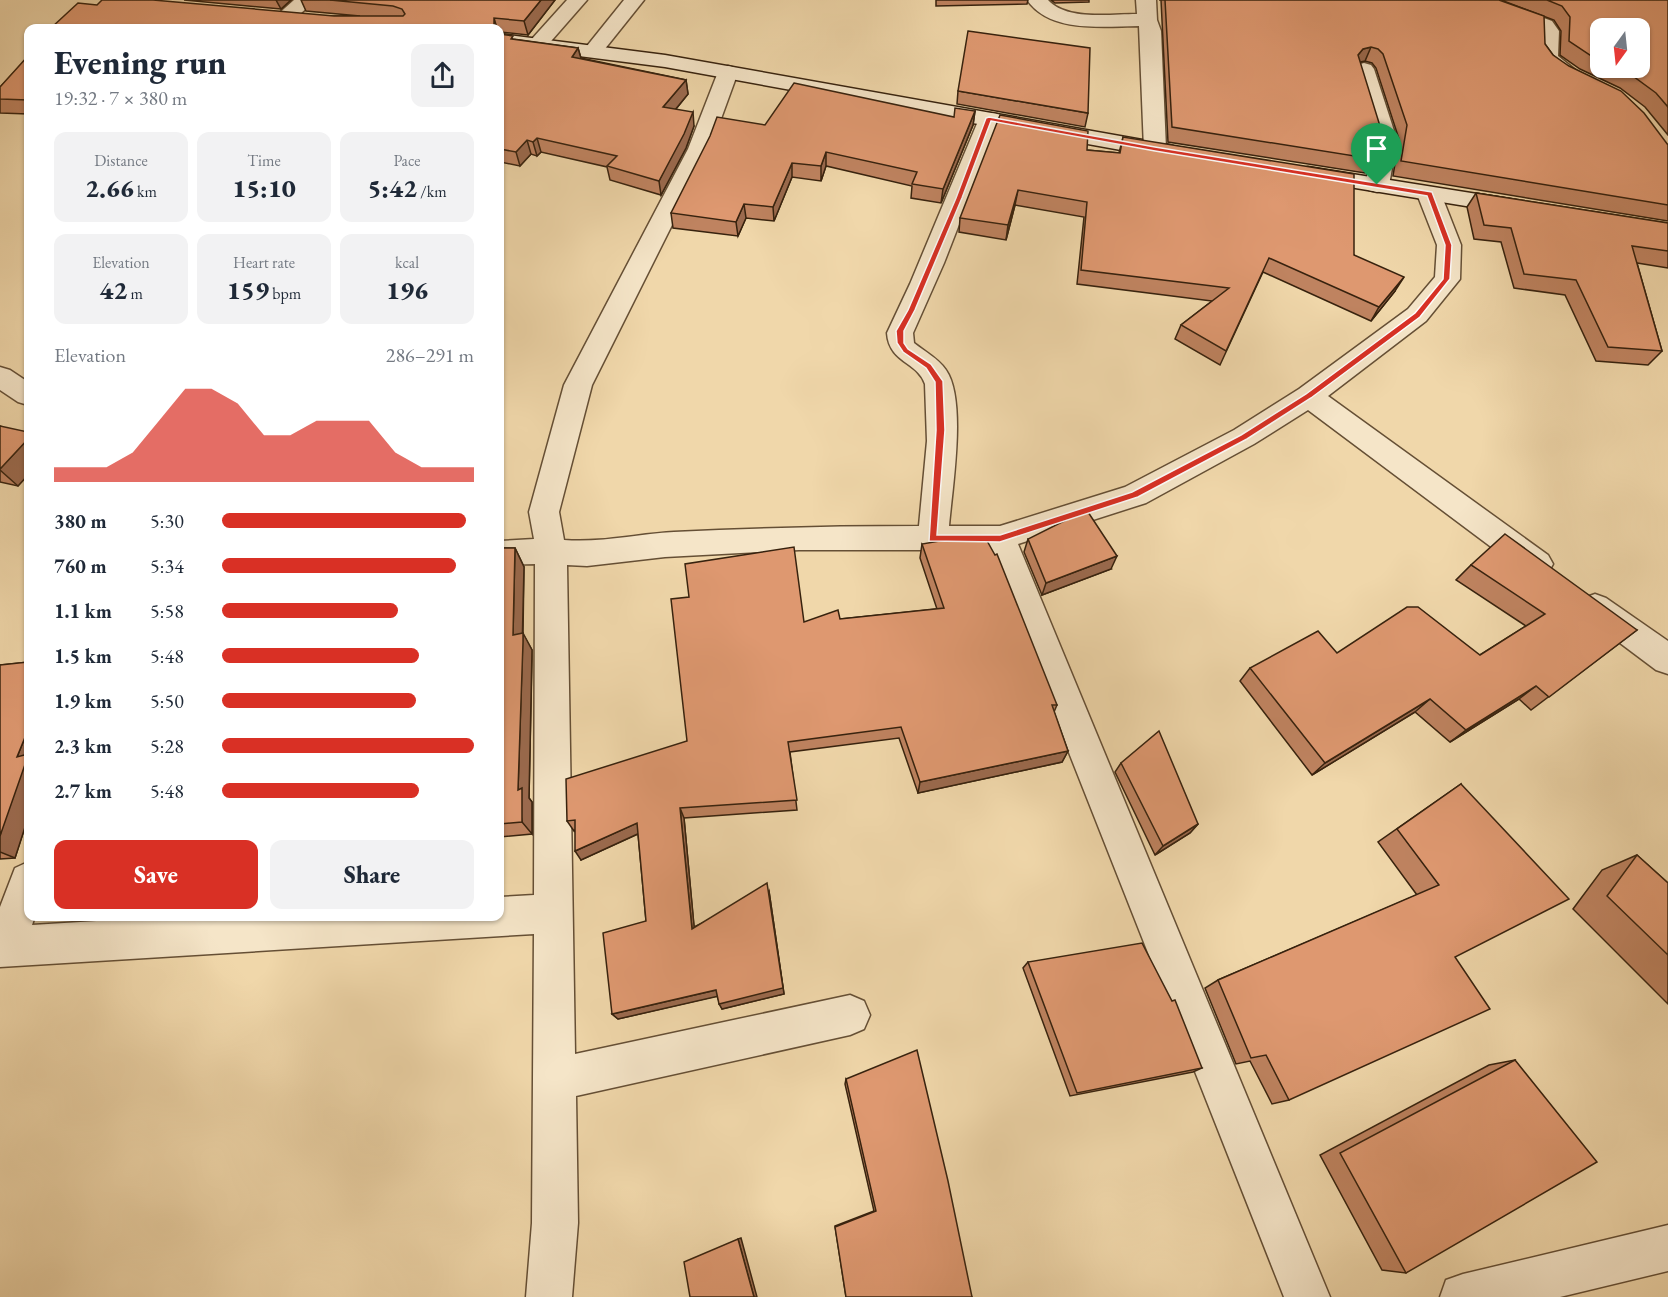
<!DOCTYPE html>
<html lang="en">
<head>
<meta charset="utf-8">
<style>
	body { margin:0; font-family:"EB Garamond",serif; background:#f2f2f3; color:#1f2937; height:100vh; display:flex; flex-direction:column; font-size:22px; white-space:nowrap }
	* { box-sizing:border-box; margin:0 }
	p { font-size:20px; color:#747a83 }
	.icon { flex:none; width:33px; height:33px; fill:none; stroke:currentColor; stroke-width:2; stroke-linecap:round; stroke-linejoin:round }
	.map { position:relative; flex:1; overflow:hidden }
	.drawer { position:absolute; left:24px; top:24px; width:480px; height:897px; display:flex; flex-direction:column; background:#fff; border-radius:12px; box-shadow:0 2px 4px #0004 }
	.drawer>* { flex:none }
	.needle { width:39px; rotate:195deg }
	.controls { position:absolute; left:1590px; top:18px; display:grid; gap:12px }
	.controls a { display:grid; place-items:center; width:60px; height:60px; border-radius:12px; background:#fff; box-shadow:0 2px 4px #0004; font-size:30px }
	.pin { position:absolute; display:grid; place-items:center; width:51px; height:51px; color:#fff; margin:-62px -26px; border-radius:50% 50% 50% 0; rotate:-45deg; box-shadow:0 0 6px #0007 }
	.pin .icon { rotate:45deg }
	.round { display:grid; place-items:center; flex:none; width:63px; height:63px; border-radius:12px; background:#f2f2f3 }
	.head { display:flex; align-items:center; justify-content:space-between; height:102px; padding:0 30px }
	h1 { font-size:33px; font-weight:800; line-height:45px }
	.stats { display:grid; grid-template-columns:repeat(3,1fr); gap:9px; height:102px; padding:6px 30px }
	.stats div { display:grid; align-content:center; border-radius:12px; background:#f2f2f3; text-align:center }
	.stats b { font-size:26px; font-weight:800 }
	.stats small { font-size:16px; font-weight:400 }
	.stats p { font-size:16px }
	.chart { height:168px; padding:12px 30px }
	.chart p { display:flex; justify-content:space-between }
	.chart svg { width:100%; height:108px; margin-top:6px; fill:#d93025; opacity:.7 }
	.primary-button { display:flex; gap:12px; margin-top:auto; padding:12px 30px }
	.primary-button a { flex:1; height:69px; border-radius:12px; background:#d93025; color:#fff; font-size:24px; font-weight:800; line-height:69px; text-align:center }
	.primary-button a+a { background:#f2f2f3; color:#1f2937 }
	ul { padding:0 30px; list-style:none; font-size:20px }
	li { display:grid; grid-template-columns:96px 72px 1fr; align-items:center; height:45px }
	li i { height:15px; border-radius:8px; background:#d93025 }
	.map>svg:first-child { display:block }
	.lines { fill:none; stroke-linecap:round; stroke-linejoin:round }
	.street-casing { stroke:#654f35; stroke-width:3 }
	.secondary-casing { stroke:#37220e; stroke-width:3 }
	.street { fill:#f5e5c8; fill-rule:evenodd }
	.secondary { fill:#f5e5c8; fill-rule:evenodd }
	.wall { fill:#bf8360; stroke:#37220e; stroke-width:1.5; fill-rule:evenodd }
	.shaded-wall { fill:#9b6a4e; stroke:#37220e; stroke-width:1.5 }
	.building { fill:#de9870; stroke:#37220e; stroke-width:1.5 }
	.route { fill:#d93025; stroke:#fff; stroke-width:1.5; fill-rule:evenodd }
</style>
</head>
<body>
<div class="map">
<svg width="1668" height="1297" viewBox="0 0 1668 1297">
	<rect width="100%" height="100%" fill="#f0d7aa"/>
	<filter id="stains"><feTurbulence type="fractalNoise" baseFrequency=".00333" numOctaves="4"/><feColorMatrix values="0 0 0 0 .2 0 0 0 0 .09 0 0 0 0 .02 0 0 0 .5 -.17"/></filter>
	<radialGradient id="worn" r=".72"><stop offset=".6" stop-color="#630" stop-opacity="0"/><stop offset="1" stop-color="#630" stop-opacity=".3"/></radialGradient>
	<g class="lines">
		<defs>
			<g id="street">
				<polygon points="294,0 316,0 293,20 279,20 276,16"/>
				<polygon points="567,0 587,0 545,48 531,48 528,44 531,40"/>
				<polygon points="624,0 644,0 600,55 586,55 583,51"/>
				<path d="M 1027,0 L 1048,0 C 1067,21 1111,14 1137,14 L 1136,0 L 1156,0 L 1157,20 L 1161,31 L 1166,149 L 1163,154 L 1155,156 L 1147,154 L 1144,149 L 1139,26 C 1104,26 1051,34 1027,0 Z"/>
				<path d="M 1467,0 L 1495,0 L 1552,21 L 1559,31 L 1558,56 L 1585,78 L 1582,82 C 1565,87 1548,72 1538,58 L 1538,29 L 1470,4 Z"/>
				<polygon points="1364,63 1371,65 1374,69 1397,140 1389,185 1385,190 1377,192 1369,190 1365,185 1375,140 1354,69 1357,65"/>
				<path d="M 728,66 L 735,68 L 738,72 L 710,149 L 592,385 L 559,512 L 564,540 C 601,543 637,534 674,532 C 756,528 837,526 919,526 L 927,441 L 925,384 C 918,362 889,363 887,333 L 910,284 L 981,114 L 989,113 L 997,114 L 1000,119 L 944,263 L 913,333 L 914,343 C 925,352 938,358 946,370 C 967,400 952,489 949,526 L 1000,526 L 1125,487 L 1234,430 L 1299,389 L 1408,309 L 1435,277 L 1437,245 L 1417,194 L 1421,189 L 1429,187 L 1437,189 L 1441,194 L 1461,245 L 1460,279 L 1426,321 L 1328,396 L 1548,555 L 1553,564 L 1548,573 L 1537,577 L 1526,573 L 1308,410 L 1254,444 L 1146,503 L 1018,544 L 1330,1297 L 1284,1297 L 989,550 L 799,550 L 665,557 L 587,566 L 567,565 L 575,1054 L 850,995 L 864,1001 L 870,1015 L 864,1029 L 850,1035 L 576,1096 L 578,1223 L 572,1297 L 526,1297 L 532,1223 L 534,934 L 0,967 L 0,907 L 15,868 L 28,862 L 28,916 L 35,916 L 32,925 L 177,916 L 500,916 L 500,897 L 534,895 L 535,564 L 500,565 L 500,541 L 534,539 L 529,512 L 564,385 L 688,149 L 718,72 L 721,68 Z"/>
				<polygon points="0,367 10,370 28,382 28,405 18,402 0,390"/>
				<polygon points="1595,594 1606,598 1668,641 1668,674 1656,670 1584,616 1579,607 1584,598"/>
				<polygon points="1668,1225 1668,1271 1560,1297 1440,1297 1446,1280 1463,1274"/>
			</g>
			<g id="secondary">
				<polygon points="500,34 665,55 1165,144 1173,146 1176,151 1173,156 1165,158 665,67 500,46"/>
				<polygon points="1308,167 1515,200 1523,202 1527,207 1523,212 1515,214 1300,179 1297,174 1300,169"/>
			</g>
		</defs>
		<!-- street casing -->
		<use href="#street" class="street-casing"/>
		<!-- secondary casing -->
		<use href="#secondary" class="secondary-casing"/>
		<!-- street -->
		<use href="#street" class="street"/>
		<!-- secondary -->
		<use href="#secondary" class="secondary"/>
	</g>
	<!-- wall -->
	<g class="wall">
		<polygon points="184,0 291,0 281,9"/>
		<polygon points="301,0 555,0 528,35 500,32 500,28 51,28 334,16 360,16 306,11"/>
		<polygon points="936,0 1028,0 1027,4 936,6"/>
		<polygon points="1051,0 1089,0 1089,2 1055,3"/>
		<polygon points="1159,0 1499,0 1545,44 1553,55 1668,145 1668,221 1393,176 1399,139 1376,68 1372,63 1365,61 1360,62 1373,159 1365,173 1168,142 1161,0"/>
		<path d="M 1501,0 L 1668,0 L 1668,135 L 1645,107 L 1620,88 L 1580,69 L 1560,55 L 1561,31 L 1554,20 ZM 1600,28 L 1640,68 L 1600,68 Z"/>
		<polygon points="500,34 513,39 578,48 581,58 686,80 688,94 676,109 694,126 686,148 661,195 610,180 607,167 541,152 537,156 531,154 520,166 500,162"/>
		<polygon points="28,49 28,114 0,113 0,87 28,57 25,52"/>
		<polygon points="958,91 1088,113 1085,127 957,104"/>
		<polygon points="975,111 973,125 941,203 911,198 912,186 826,166 821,181 792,177 774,221 746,218 738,236 673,228 671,213 765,125 954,117"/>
		<polygon points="1123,137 1354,255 1395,291 1371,321 1263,272 1220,365 1175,339 1181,325 1212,301 1077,284 1084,217 1015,205 1006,240 959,232 960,218 1087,150 1119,153"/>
		<polygon points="1476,193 1668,223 1668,268 1637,263 1662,351 1648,365 1596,361 1565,295 1514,288 1501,242 1474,239 1467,207"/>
		<polygon points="0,426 28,439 28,475 18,486 0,482"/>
		<polygon points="1028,539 1111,569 1042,595 1024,552"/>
		<polygon points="922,544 1057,705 1054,712 1068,751 1062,762 918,793 899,738 790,752 797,810 684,818 694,927 769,891 784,994 722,1009 717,996 618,1019 612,1014 646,921 638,834 581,860 575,830 574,831 567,821 687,741 804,622 840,619 937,609 920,558"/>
		<polygon points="500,548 515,548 524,567 523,634 532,650 532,659 529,798 532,802 532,834 500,837"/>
		<polygon points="1471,565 1637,630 1531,710 1519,699 1450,742 1415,712 1312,775 1240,681 1250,668 1480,655 1526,626 1456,580"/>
		<polygon points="28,662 28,818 15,858 0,859 0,665"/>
		<polygon points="1121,763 1198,824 1190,833 1155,855 1115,772"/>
		<polygon points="1461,784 1455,957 1289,1100 1272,1104 1250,1061 1236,1064 1205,988 1218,980 1417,895 1378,842"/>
		<polygon points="1637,855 1668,883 1668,1004 1573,909 1602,870"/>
		<polygon points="1028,962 1202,1068 1193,1072 1070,1096 1023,968"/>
		<polygon points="1515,1060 1406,1273 1382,1270 1320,1155 1489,1065"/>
		<polygon points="846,1079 972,1297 846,1297 835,1226 874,1211 845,1084"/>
	</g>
	<!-- shaded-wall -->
	<g class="shaded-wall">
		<polygon points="276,0 291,0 281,9"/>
		<polygon points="541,0 555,0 528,35 524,21"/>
		<polygon points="494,18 497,28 494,28"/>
		<polygon points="1371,47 1365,61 1356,63 1358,55 1363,49"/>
		<polygon points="578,48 582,62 572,57"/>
		<polygon points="686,80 688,94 666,121 663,107"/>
		<polygon points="975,111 973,125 941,203 943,189"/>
		<polygon points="693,112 694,126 686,148 661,195 659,181"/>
		<polygon points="537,138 541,152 537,156 533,142"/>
		<polygon points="527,140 531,154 520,166 516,152"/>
		<polygon points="826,152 826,166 821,181 821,166"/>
		<polygon points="792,163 792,177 774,221 773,207"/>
		<polygon points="1018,190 1015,205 1006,240 1008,225"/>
		<polygon points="744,204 746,218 738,236 736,222"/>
		<polygon points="1404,277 1395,291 1371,321 1379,307"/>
		<polygon points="28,439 28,475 18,486 0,470 0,469"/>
		<polygon points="515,548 524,567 522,652 513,635"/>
		<polygon points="1117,556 1111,569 1042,595 1046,583"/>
		<polygon points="523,633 532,650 529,798 532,802 532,834 522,822 518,790"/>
		<polygon points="1536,686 1519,699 1450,742 1466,730"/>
		<polygon points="1430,699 1415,712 1312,775 1325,763"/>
		<polygon points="28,730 28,818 15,858 0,852 0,836 17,757"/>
		<polygon points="1068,751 1062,762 918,793 920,782"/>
		<polygon points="680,808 684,818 695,936 692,929"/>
		<polygon points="637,823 642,832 581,860 575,851"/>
		<polygon points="1198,824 1190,833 1155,855 1163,846"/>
		<polygon points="769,891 784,994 722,1009 719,1004"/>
		<polygon points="716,990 719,996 618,1019 612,1014"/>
		<polygon points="741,1238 757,1297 754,1297 738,1239"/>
	</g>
	<!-- building -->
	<g class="building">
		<polygon points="102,0 153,0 334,16 403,16 405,14 402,9 393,6 330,0 541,0 524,21 494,18 494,28 51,28 78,3 97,5"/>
		<polygon points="1165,0 1499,0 1544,16 1545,44 1553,55 1569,66 1621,91 1644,113 1668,145 1668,205 1401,161 1407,125 1383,54 1378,49 1371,47 1363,49 1358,55 1380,126 1373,159 1172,127"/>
		<polygon points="1547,0 1668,0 1668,107 1656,93 1630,74 1617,68 1640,68 1640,28 1600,28 1600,60 1590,55 1569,41 1570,17 1562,6"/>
		<polygon points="968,31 1090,48 1088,113 958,91"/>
		<polygon points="500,34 513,36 511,39 578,48 572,57 686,80 663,107 693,112 684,134 659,181 607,166 617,156 537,138 533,142 527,140 516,152 500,149"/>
		<polygon points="28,56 28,100 0,99 0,87"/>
		<polygon points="794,83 954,117 955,108 975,111 943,189 912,184 917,172 826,152 821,166 792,163 773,207 744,204 736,222 671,213 710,136 717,117 765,125"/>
		<polygon points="1000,115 1088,131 1087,150 1120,153 1123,137 1354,174 1354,255 1404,277 1379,307 1269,258 1226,351 1181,325 1229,288 1081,270 1087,202 1018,190 1008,225 960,218"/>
		<polygon points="1476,193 1668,223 1668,251 1632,246 1662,351 1608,347 1576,280 1524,274 1511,228 1484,225"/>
		<polygon points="0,426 28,432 28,439 0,469"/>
		<polygon points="1088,512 1117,556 1046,583 1028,539 1070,518"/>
		<polygon points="1505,534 1637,630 1549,697 1536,686 1466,730 1430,699 1325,763 1250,668 1318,631 1337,653 1407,607 1418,607 1480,655 1545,614 1471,565"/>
		<polygon points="951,539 986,539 995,555 997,554 1057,705 1052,705 1068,751 920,782 901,727 788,742 797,800 680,808 692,929 767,883 783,988 719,1004 716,990 612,1014 603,933 646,921 637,823 575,851 575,820 567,821 566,779 687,741 671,599 689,597 685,564 794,547 804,622 838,610 840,619 944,608 922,544"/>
		<polygon points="500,548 515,548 513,635 523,633 523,642 518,790 522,788 522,822 500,824"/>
		<polygon points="28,662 28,730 17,757 28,754 28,756 0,836 0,665"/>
		<polygon points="1159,731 1198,824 1163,846 1121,763"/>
		<polygon points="1461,784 1569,899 1455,957 1490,1009 1289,1100 1266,1055 1251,1058 1218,980 1439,885 1397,829"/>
		<polygon points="1637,855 1668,883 1668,955 1607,896"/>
		<polygon points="1142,943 1172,1001 1175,1000 1202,1068 1077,1093 1028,962"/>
		<polygon points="917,1050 948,1181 972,1297 846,1297 835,1227 876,1211 846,1079"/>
		<polygon points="1515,1060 1597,1162 1406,1273 1340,1153"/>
		<polygon points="738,1239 754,1297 690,1297 684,1262"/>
	</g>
	<!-- route -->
	<path class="route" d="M 989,117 L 1155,147 L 1432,192 L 1452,245 L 1450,279 L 1420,317 L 1311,398 L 1247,439 L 1138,497 L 1000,542 L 929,541 L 936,430 L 935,382 L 926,368 L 903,352 L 897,343 L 896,331 L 908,310 L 956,198 L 986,118 ZM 991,121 L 1155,151 L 1427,196 L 1445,245 L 1443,279 L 1415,313 L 1306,394 L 1241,435 L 1132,492 L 1000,535 L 937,535 L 945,430 L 943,381 L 931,364 L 908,349 L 904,343 L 904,331 L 915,310 L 962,198 Z"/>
	<rect width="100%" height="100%" filter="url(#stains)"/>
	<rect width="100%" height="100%" fill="url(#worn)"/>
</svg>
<div class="controls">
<a><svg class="needle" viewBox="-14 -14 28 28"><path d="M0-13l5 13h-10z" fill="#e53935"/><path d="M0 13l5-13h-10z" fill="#747a83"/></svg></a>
</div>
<div class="pin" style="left:1377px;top:185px;background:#1e9e55"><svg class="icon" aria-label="arrive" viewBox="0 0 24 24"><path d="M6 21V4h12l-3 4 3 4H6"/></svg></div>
<section class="drawer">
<div class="head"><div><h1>Evening run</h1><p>19:32 · 7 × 380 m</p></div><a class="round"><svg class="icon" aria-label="share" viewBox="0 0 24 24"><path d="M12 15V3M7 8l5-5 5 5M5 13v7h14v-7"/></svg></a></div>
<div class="stats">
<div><p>Distance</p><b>2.66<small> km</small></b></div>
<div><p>Time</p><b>15:10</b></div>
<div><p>Pace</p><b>5:42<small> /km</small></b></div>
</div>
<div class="stats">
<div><p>Elevation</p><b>42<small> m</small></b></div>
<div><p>Heart rate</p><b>159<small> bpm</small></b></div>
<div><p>kcal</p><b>196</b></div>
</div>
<div class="chart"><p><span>Elevation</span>286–291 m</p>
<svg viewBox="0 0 160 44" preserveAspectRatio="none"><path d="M0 44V38L10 38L20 38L30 32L40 19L50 6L60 6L70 12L80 25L90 25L100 19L110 19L120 19L130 32L140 38L150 38L160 38V44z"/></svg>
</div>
<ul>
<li><b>380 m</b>5:30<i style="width:97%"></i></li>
<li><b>760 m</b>5:34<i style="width:93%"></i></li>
<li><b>1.1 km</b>5:58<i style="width:70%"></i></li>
<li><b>1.5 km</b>5:48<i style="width:78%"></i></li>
<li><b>1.9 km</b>5:50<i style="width:77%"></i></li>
<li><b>2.3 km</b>5:28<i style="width:100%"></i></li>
<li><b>2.7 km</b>5:48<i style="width:78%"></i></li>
</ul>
<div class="primary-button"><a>Save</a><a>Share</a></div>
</section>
</div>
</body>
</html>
